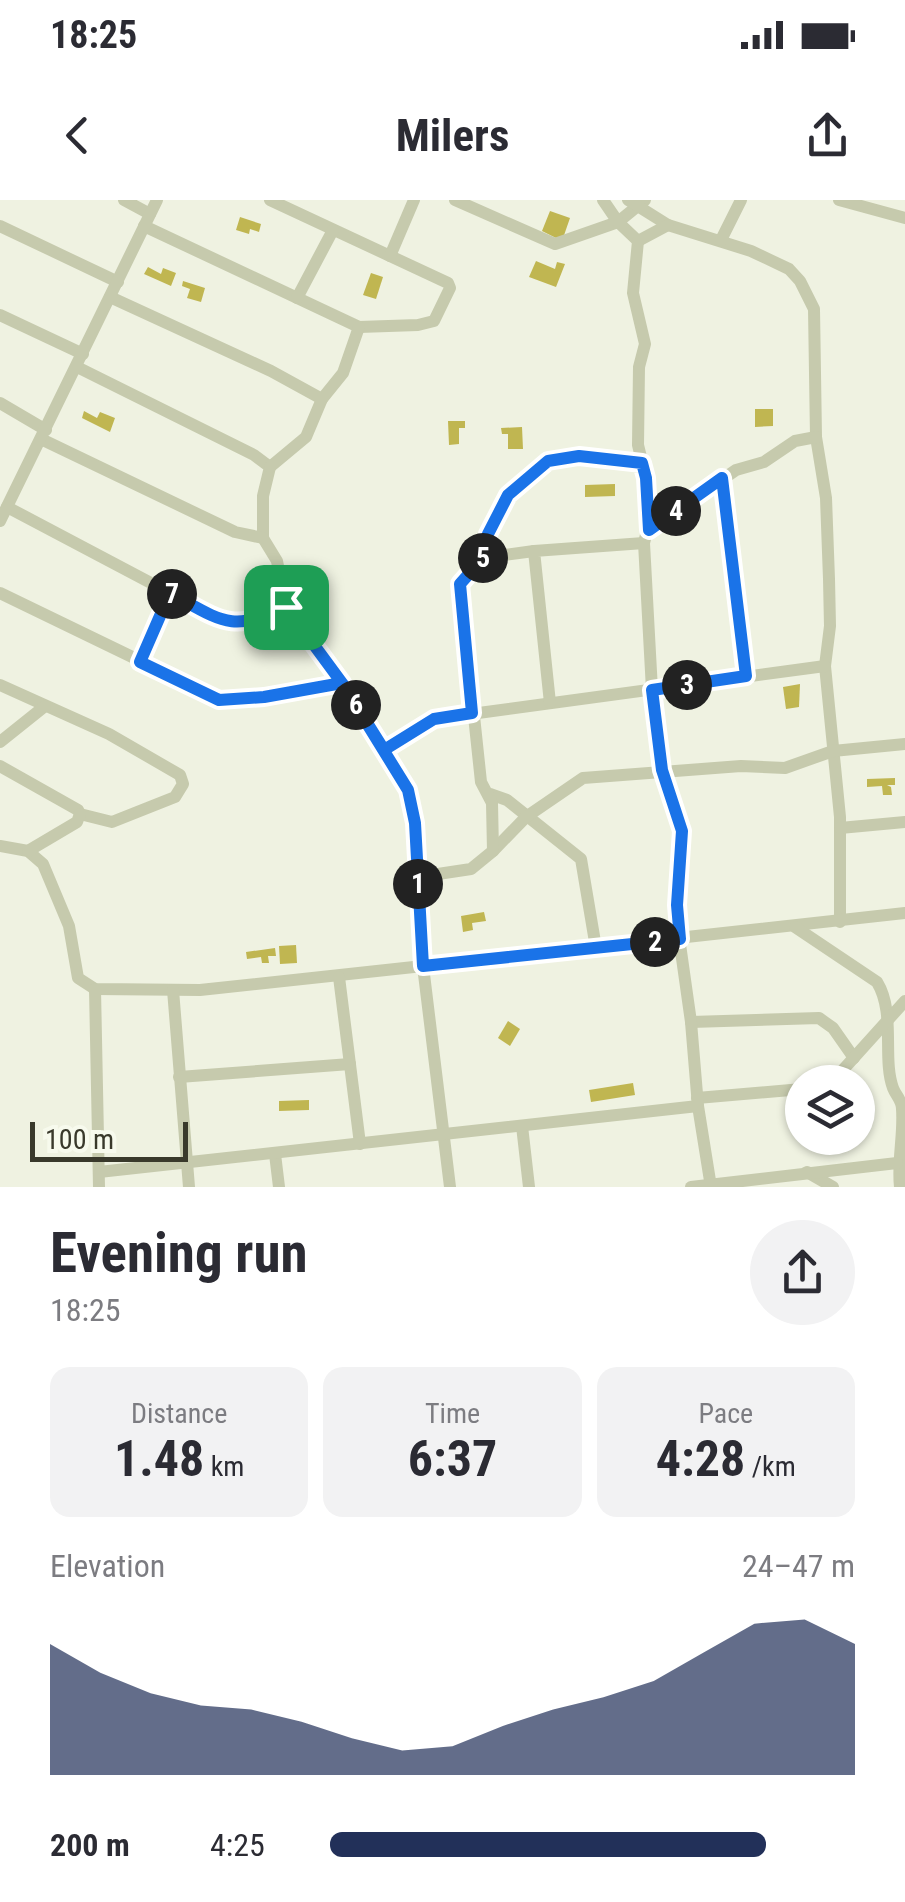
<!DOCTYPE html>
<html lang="en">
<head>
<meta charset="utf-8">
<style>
	body { margin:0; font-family:"Roboto Condensed",sans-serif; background:#f2f2f3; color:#2b2b33; height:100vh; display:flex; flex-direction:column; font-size:38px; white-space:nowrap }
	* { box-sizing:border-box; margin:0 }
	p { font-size:32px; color:#7c7c81 }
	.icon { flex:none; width:55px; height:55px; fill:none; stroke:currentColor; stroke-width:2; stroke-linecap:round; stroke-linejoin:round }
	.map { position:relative; height:987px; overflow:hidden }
	.details { display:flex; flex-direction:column; background:#fff; flex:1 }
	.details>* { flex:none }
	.controls { position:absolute; left:785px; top:865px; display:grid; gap:20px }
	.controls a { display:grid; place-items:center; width:90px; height:90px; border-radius:50%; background:#fff; box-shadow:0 2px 8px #0004; font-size:50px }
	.scale { position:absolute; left:30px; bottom:25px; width:158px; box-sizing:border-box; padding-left:10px; border:5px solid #39392b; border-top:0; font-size:28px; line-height:35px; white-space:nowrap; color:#39392b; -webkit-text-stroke:8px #f7faed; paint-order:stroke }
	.pin { position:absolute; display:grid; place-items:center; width:85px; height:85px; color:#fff; margin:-42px; border-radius:20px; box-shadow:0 5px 15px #0006 }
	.km { position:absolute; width:50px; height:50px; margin:-25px; border-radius:50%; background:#222; color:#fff; font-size:28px; line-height:50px; text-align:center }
	.round { display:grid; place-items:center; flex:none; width:105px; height:105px; border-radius:52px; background:#f2f2f3 }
	.summary { display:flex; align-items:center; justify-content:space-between; height:170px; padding:0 50px }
	h1 { font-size:55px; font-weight:700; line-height:75px }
	.figures { display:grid; grid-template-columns:repeat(3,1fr); gap:15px; height:170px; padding:10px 50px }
	.figures div { display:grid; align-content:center; border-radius:20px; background:#f2f2f3; text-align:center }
	.figures b { font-size:50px; font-weight:700 }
	.figures small { font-size:28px; font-weight:400 }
	.figures p { font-size:28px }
	.chart { height:280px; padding:20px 50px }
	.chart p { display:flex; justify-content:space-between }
	.chart svg { width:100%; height:180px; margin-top:10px; fill:#223059; opacity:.7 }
	ul { padding:0 50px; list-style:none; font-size:32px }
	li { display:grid; grid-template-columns:160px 120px 1fr; align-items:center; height:75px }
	li i { height:25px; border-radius:12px; background:#223059 }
	.status { display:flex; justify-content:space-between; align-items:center; height:70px; padding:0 50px; background:#fff; direction:ltr }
	.status svg { height:28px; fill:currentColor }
	header { display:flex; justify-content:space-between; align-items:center; height:130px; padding:0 50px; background:#fff; font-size:45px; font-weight:700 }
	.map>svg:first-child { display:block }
	.building { fill:#c0b651 }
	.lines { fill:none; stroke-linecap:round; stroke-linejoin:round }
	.minor { stroke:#c6caad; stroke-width:12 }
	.route-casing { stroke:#fff; stroke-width:20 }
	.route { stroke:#1a73e8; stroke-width:12 }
</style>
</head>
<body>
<div class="status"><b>18:25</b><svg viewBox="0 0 49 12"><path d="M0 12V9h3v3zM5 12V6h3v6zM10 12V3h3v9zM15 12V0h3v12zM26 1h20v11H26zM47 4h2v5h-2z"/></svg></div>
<header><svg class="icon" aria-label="back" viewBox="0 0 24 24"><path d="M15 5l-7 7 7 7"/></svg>Milers<svg class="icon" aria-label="share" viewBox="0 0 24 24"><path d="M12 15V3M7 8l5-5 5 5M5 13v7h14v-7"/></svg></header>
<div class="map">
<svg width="905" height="987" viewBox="0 0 905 987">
	<rect width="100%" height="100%" fill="#eff2e1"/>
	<!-- building -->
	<g class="building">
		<polygon points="550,11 570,18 562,41 542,31"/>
		<polygon points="240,17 261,24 259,32 250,29 249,34 236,30"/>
		<polygon points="536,61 555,69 557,62 565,64 556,87 529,77"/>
		<polygon points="148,67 161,74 163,68 176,73 171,86 144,74"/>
		<polygon points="371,73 383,77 376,99 363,95"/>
		<polygon points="183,81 205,88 201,102 187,98 190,89 182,86"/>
		<polygon points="755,209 773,209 773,226 755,227"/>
		<polygon points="84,211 97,218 100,212 115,218 110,232 82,218"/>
		<polygon points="448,221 465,221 465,228 459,228 459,244 449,245"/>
		<polygon points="522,227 523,249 508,249 508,234 502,234 501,228"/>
		<polygon points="615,284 615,296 585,297 585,285"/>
		<polygon points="800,484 799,507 786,509 783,487"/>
		<polygon points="895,578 895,585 887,585 891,587 892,595 883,595 882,586 867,587 867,579"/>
		<polygon points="484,712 486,721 472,723 473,730 463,732 461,716"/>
		<polygon points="296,745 297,763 280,764 279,746"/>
		<polygon points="275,748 276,756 268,756 269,763 262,763 261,757 247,759 246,752"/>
		<polygon points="508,821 520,829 510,846 498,838"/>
		<polygon points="633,883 635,895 591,902 589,890"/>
		<polygon points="309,900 309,910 279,911 279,901"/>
	</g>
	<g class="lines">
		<!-- minor -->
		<g class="minor">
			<polyline points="124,0 150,14"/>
			<polyline points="455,0 555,44 618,22 645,0"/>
			<polyline points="603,0 618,22 638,41 633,93 645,144 639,167 638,245 646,278 650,319 644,343"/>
			<polyline points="628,0 668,25 751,51 789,69 800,81 814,109 816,237 826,298 829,379 830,426 825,466 840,617 840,722"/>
			<polyline points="839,0 905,18"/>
			<polyline points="0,26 118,82"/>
			<polyline points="144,26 359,127 418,125 434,121 450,88 448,83 270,0"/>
			<polyline points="721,40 741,0"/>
			<polyline points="638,41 668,25"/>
			<polyline points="390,56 414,0"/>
			<polyline points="110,97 271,171 322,199"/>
			<polyline points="297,98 333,30"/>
			<polyline points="0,115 83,154"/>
			<polyline points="77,167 254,255 270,267 263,296 263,338 277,361 286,407 342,483 408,589 415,623 423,766 905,713"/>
			<polyline points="0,203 46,230"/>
			<polyline points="41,239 235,332 263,338"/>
			<polyline points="270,267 306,237 322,199 343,173 359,127"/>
			<polyline points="723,278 746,477"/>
			<path d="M 7,307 L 221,420 C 247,424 263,418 286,407"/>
			<polyline points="0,321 157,0"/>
			<polyline points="649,330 736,270 764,262 795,241 816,237"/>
			<polyline points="483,358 487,334 508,295 548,261 579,256 642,263"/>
			<polyline points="0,393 219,499 265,497 342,483"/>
			<polyline points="140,462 170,393"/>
			<polyline points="0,485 109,534 180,575 183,584 175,597 112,622 80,614 78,610 0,566"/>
			<polyline points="0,542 45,506"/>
			<polyline points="384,550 434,519 825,466"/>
			<polyline points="490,594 507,600 581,659 596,748"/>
			<polyline points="840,628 905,622"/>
			<polyline points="0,646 28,651 43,664 69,726 78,778 95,789 200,790 423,766 450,987"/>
			<polyline points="28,651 77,622 80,614"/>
			<polyline points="493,651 526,617 583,578 741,566 785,568 833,551 905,544"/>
			<polyline points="418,677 471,669 493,651 492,603 481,582 460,384 483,358 534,351"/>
			<path d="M 795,727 L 877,782 C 896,813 882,858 893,888 C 896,896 902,900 902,909 C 904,935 897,961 900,987"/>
			<polyline points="339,777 360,944"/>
			<polyline points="95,789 99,987"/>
			<polyline points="173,790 189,987"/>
			<polyline points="691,822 819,818 833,828 854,858"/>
			<polyline points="179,877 350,864"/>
			<polyline points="832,882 905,801"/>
			<polyline points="697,898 802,889"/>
			<polyline points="698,906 711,987"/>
			<polyline points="522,926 529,987"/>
			<polyline points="275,954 279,987"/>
			<polyline points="99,972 698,906 691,822 677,723 682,631 663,573 652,490 644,343 534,351 550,503"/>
			<polyline points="807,972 833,987"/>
			<polyline points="691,987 897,963"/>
		</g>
	</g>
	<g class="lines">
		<defs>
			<path id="route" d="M 286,407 L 342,483 L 408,590 L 415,623 L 423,766 L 680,739 L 677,705 L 682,631 L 662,570 L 652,490 L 746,476 L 722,278 L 649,330 L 646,278 L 642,263 L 579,256 L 548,261 L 508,295 L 488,334 L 483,358 L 460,384 L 472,513 L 434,519 L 384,550 L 342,483 L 264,497 L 219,500 L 140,462 L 170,393 C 220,420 231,434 286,407"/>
		</defs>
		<!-- route casing -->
		<use href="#route" class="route-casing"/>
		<!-- route -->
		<use href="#route" class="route"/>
	</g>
</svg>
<div class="controls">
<a><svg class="icon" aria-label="layers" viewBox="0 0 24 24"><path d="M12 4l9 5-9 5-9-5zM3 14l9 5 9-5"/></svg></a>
</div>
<div class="scale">100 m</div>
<div class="pin" style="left:286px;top:407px;background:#1e9e55"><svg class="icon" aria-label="arrive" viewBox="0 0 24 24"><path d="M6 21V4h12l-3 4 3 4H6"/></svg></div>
<b class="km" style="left:418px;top:684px">1</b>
<b class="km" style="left:655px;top:742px">2</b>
<b class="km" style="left:687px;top:485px">3</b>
<b class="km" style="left:676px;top:311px">4</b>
<b class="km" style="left:483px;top:358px">5</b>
<b class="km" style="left:356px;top:505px">6</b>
<b class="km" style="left:172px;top:394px">7</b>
</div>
<section class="details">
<div class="summary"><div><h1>Evening run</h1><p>18:25</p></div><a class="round"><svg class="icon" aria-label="share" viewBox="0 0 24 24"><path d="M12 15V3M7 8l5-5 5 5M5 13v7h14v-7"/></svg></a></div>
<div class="figures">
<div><p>Distance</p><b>1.48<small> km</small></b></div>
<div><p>Time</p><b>6:37</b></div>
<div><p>Pace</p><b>4:28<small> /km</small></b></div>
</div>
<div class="chart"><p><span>Elevation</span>24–47 m</p>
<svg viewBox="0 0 160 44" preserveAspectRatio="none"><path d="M0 44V12L10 19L20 24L30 27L40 28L50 31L60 35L70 38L80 37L90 32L100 28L110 25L120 21L130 14L140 7L150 6L160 12V44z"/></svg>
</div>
<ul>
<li><b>200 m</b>4:25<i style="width:83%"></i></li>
</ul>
</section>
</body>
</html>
